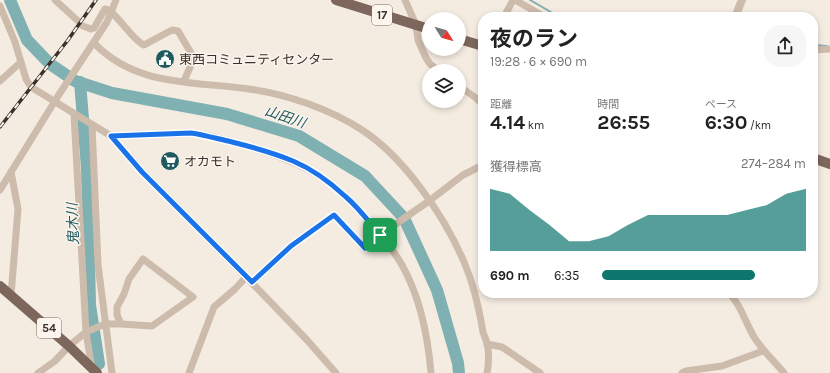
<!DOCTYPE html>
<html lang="ja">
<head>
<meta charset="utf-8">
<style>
	body { margin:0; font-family:Karla,"Noto Sans JP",sans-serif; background:#f6f6f6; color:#222; height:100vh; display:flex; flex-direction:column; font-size:15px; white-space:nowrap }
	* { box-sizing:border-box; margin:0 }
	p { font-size:13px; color:#767676 }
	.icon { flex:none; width:22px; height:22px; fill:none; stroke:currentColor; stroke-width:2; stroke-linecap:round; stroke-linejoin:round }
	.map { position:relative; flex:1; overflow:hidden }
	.side { position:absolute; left:478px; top:12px; width:340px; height:286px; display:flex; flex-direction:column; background:#fff; border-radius:16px; box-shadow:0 2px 6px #0003 }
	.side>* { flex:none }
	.needle { width:26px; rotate:127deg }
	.controls { position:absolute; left:422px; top:12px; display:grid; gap:8px }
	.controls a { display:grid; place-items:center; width:44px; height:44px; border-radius:50%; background:#fff; box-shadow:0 2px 6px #0003; font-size:20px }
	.pin { position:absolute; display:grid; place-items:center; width:34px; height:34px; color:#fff; margin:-17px; border-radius:8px; box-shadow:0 2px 6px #0006 }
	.round { display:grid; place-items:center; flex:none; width:42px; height:42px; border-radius:16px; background:#f6f6f6 }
	.overview { display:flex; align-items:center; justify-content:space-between; height:68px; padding:0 12px }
	h1 { font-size:22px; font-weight:700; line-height:30px }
	.stats { display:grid; grid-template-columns:repeat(3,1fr); gap:6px; height:68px; padding:4px 12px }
	.stats div { display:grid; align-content:center }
	.stats b { font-size:20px; font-weight:700 }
	.stats small { font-size:11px; font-weight:400 }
	.stats p { font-size:11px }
	.chart { height:112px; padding:8px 12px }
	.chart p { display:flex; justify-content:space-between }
	.chart svg { width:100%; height:72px; margin-top:4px; fill:#0f766e; opacity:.7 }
	ul { padding:0 12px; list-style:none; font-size:13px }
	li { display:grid; grid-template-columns:64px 48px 1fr; align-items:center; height:30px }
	li i { height:10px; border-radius:5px; background:#0f766e }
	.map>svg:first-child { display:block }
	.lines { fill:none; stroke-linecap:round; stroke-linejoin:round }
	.stream { stroke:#7fb0b2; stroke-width:2 }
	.river { stroke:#7fb0b2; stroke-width:12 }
	.minor { stroke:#cdbbac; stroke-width:7 }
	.tertiary { stroke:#cdbbac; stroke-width:8 }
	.primary { stroke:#7d675c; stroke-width:10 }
	.rail-casing { stroke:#3b302b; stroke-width:3.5 }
	.rail { stroke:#fbf5ee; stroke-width:2; stroke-dasharray:6; stroke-linecap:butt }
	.route-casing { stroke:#fff; stroke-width:8 }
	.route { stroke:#1a73e8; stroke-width:5 }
	.labels { text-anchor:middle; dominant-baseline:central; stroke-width:3; stroke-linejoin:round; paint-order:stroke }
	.shield { fill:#fbf5ee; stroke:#756b66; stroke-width:1 }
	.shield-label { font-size:12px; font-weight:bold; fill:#3b302b }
	.poi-label { font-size:13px; fill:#3b302b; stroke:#fbf5ee; text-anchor:start }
	.water-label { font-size:14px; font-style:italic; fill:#1f5a5e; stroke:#fbf5ee }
</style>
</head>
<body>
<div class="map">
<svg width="830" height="373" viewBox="0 0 830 373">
	<rect width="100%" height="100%" fill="#f4ebe1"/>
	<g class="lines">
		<!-- stream -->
		<g class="stream">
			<polyline points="530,0 556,15 558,17"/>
			<polyline points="813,45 827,46"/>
		</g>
		<!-- river -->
		<g class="river">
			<polyline points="10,0 27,40 50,64 75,81 112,93 227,114 299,136 365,176 404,218 437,290 458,363 459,373"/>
			<polyline points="80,82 87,168 90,305 99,364"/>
		</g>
		<!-- minor -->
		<g class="minor">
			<polyline points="55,0 78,21"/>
			<polyline points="405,0 416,25 418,40 426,58 430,64 439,71"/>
			<polyline points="515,0 545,17"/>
			<polyline points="0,6 15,42 26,79 31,87 111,136 142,172 252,283 307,340 336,373"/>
			<polyline points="504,17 513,0"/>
			<path d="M 83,26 L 91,29 L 94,28 L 105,9 C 115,10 131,39 144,45 L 172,30 L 178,31 L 194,58 L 184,81"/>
			<path d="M 94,43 C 136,87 194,81 249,89 C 286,94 330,109 362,130 C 404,157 445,217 464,262 C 474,285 479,308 483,332 C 484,336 486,339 487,343 C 489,351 489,365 487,373"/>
			<polyline points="813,50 830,49"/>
			<polyline points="0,81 21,62"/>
			<polyline points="459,86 476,98 483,105"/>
			<polyline points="74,114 86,332 92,369"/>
			<polyline points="92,125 98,265 112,373"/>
			<path d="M 111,136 C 130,135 149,135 168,134 C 180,134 193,132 204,135 C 213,136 222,140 231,142 C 279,154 321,169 356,206 C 360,210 363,216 367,220 C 380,234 393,249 402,265 C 420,297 428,337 431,373"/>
			<polyline points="11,172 18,209 11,295"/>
			<polyline points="0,190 58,96 107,22 116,0"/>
			<polyline points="252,283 291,246 334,215 365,248 380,235 429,201 463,175 483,165"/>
			<path d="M 728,293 C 740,302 746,324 754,337 C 762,350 774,361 784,373"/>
			<polyline points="487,344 502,347 540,373"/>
			<polyline points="38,373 55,361 69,346 86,332 105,324 121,324 117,315 117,307 124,294 129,279 143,259 193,297 152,326 121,324"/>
			<polyline points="189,373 214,307 235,289 246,277"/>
			<polyline points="682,373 686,371 722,366 763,351"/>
		</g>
		<!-- tertiary -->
		<polyline class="tertiary" points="735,17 742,0"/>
		<!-- primary -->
		<g class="primary">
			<polyline points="336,0 429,29"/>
			<polyline points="459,39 483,46"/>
			<polyline points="813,158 830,164"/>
			<polyline points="0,286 69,346 97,373"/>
		</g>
		<defs>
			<polyline id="rail" points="0,127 68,40 96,0"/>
		</defs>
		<!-- rail casing -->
		<use href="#rail" class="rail-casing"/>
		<!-- rail -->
		<use href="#rail" class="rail"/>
	</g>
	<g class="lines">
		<defs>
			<path id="route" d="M 191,133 C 205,135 218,139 232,142 C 252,147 274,153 293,161 C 312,169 331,183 346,197 C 359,208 369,222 380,235 L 365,248 L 334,215 L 291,246 L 252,282 L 142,172 L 111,136 Z"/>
		</defs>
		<!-- route casing -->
		<use href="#route" class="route-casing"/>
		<!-- route -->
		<use href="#route" class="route"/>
	</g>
	<!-- icons -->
	<defs>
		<symbol id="civic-disc" viewBox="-11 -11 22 22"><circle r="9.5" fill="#1f5a5e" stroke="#fbf5ee"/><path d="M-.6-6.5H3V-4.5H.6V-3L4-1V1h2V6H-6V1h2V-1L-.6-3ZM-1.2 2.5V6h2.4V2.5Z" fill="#fff"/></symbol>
		<symbol id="supermarket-disc" viewBox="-11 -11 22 22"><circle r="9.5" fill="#1f5a5e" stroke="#fbf5ee"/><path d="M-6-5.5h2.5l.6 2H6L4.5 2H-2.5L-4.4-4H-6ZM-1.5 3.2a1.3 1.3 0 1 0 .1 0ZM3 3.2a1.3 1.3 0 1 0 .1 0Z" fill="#fff"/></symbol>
	</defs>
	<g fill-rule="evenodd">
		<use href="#civic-disc" x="154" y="48" width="22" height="22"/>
		<use href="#supermarket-disc" x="159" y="150" width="22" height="22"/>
	</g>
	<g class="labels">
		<!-- shield labels -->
		<g class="shield">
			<rect x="372" y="5" width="20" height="20" rx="3"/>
			<rect x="37" y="318" width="24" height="20" rx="3"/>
		</g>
		<g class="shield-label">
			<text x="382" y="15">17</text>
			<text x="49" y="328">54</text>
		</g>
		<!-- poi labels -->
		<g class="poi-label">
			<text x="179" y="59">東西コミュニティセンター</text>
			<text x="184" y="161">オカモト</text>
		</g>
		<!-- water labels -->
		<g class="water-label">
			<text transform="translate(285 117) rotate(19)">山田川</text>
			<text transform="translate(73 224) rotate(-92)">鬼木川</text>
		</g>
	</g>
</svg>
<div class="controls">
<a><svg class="needle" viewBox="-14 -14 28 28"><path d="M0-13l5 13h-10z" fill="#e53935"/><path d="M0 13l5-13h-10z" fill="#767676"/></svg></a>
<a><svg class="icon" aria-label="layers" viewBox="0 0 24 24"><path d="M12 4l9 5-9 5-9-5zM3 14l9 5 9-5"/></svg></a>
</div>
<div class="pin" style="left:380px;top:235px;background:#1e9e55"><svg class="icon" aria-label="arrive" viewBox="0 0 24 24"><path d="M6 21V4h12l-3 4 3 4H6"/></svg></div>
<section class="side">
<div class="overview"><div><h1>夜のラン</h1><p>19:28 · 6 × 690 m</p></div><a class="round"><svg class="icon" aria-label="share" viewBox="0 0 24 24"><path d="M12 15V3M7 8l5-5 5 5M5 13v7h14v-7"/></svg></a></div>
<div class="stats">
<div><p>距離</p><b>4.14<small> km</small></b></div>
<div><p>時間</p><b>26:55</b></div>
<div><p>ペース</p><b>6:30<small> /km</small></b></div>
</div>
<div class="chart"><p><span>獲得標高</span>274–284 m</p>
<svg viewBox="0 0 160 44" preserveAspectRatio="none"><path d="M0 44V6L10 9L20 19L30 28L40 38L50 38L60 35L70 28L80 22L90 22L100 22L110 22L120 22L130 19L140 16L150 9L160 6V44z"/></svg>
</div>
<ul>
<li><b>690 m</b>6:35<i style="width:75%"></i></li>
</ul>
</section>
</div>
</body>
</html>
